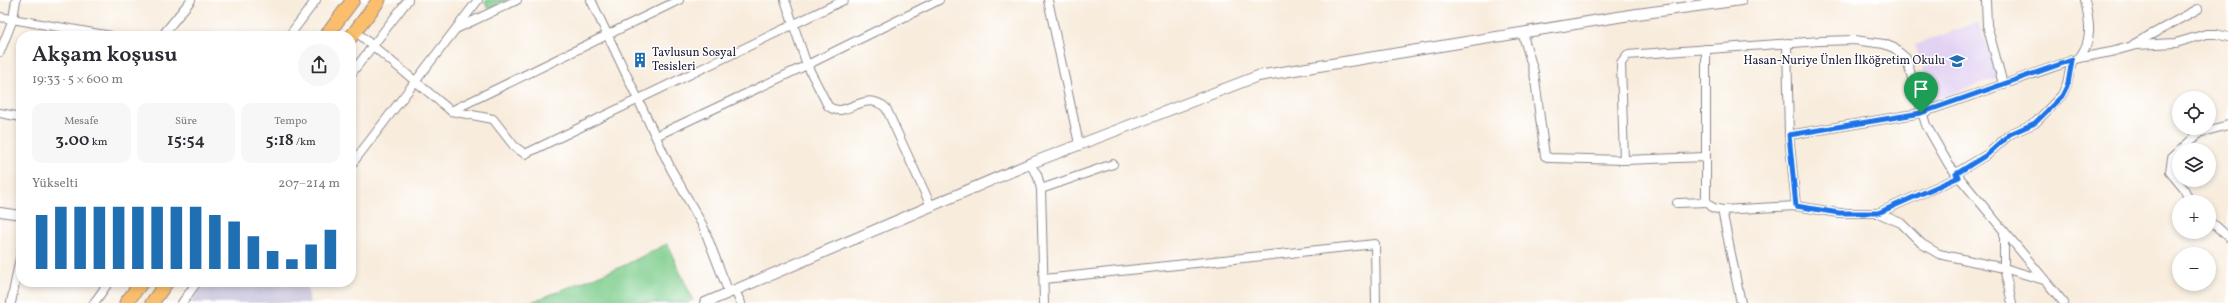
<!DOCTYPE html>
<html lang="tr">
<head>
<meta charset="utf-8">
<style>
	body { margin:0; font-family:Vollkorn,serif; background:#f7f7f7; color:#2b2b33; height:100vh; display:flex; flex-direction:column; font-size:15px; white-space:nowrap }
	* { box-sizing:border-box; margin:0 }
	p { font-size:13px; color:#7c7c81 }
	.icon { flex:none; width:22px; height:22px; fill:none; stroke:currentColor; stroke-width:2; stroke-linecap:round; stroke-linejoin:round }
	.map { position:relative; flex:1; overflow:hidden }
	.drawer { position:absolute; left:16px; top:31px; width:340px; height:256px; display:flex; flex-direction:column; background:#fff; border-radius:16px; box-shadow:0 2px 6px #0003 }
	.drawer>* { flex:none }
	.controls { position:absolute; left:2172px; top:91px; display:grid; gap:8px }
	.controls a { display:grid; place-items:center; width:44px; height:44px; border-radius:50%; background:#fff; box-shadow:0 2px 6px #0003; font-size:20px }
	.pin { position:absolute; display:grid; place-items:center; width:34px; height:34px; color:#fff; margin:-41px -17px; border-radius:50% 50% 50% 0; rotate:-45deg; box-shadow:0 0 4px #0007 }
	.pin .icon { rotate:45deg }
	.round { display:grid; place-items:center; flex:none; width:42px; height:42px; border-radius:21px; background:#f7f7f7 }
	.overview { display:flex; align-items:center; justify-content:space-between; height:68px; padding:0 16px }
	h1 { font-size:22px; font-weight:600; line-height:30px }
	.figures { display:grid; grid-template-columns:repeat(3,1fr); gap:6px; height:68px; padding:4px 16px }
	.figures div { display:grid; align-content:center; border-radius:10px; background:#f7f7f7; text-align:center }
	.figures b { font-size:17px; font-weight:600 }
	.figures small { font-size:11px; font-weight:400 }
	.figures p { font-size:11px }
	.chart { height:112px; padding:8px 16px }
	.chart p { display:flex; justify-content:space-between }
	.chart svg { width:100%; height:72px; margin-top:4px; stroke:#1f6fb2; stroke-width:6 }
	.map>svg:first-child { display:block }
	.built { fill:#e3d3f2 }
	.industrial { fill:#c6c0da }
	.green { fill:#7fce8d; stroke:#507864 }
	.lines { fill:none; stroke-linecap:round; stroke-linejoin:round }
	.minor-casing { stroke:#8d878c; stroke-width:10 }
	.tertiary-casing { stroke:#8d878c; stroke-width:12 }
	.trunk-casing { stroke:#8d878c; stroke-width:15 }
	.minor { stroke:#fff; stroke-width:8 }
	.tertiary { stroke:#fff; stroke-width:10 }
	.trunk { stroke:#fabe6d; stroke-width:13 }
	.route-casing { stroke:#fff; stroke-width:8 }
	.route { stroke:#1a73e8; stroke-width:5 }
	.labels { text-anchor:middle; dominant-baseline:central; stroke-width:3; stroke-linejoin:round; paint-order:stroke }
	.poi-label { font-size:12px; fill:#22223b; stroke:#fff; text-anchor:start }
</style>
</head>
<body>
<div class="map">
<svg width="2228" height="303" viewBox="0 0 2228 303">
	<rect width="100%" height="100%" fill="#fff"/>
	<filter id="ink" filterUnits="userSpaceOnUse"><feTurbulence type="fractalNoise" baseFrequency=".025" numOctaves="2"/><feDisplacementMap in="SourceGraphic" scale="8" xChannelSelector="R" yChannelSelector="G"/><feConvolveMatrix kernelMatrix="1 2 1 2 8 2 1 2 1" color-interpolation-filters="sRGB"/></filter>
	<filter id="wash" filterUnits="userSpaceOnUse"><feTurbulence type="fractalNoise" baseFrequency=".012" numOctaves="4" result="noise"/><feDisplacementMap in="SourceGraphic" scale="16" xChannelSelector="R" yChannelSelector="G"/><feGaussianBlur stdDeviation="0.9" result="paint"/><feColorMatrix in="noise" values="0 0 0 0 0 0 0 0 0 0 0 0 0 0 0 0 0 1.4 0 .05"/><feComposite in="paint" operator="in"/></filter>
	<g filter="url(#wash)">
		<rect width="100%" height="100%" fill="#f8ecdc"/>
		<!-- built -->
		<polygon class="built" points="1978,22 1998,77 1934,100 1915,45"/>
		<!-- industrial -->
		<polygon class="industrial" points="206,282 307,282 310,303 190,303"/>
		<!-- green -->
		<g class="green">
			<polygon points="487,0 507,0 488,9 485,2"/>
			<polygon points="667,244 693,300 688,303 529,303 623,266"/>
		</g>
	</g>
	<g filter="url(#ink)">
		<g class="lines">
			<defs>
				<g id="minor">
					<polyline points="591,0 671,169 703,226 729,293"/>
					<polyline points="1048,0 1079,144"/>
					<polyline points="1986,0 1987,25 2003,84"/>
					<polyline points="0,17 111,36"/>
					<polyline points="456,29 517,0"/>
					<polyline points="355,31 451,111 493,119 514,146 525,154 844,0"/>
					<polyline points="1522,32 1534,72 1545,156 1550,158 1624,160 1706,157"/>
					<polyline points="162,36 191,0"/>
					<polyline points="289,36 316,0"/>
					<polyline points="1787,43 1789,135 1796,206"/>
					<polyline points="2134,44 2198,9"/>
					<polyline points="1706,49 1706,201 1713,208 1722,210 1796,206 1839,213 1878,213 1901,223 1922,244 1939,254 2004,268 2044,280"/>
					<polyline points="0,52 13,19 16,0"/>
					<polyline points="2079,58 2111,52 2136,45 2176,43 2206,34 2216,34 2228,37"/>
					<polyline points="351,74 408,0"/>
					<polyline points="451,111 679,0"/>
					<polyline points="0,113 21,117"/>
					<path d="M 1789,135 L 1921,113 L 2079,58 C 2094,39 2089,21 2085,0"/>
					<polyline points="656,136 807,65 785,0"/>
					<polyline points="1624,160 1621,63 1627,55 1820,41 1854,40 1884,44 1894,48 1906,58 1926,125 1949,165 2064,303"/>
					<polyline points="1029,164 1037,174 1041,189 1044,303"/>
					<polyline points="351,165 478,0"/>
					<polyline points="1956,173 1988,154 2010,134 2035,123 2062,95 2067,84 2072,60"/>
					<polyline points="1041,189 1113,164"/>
					<polyline points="2190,202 2184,189 2170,172 2172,158 2199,133 2228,125"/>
					<polyline points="1677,203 1707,202"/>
					<path d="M 931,206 L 886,108 C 862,88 846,121 828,106 L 807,65 L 939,0"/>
					<polyline points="1722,210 1741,303"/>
					<polyline points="0,212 21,215"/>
					<polyline points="1878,213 1959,177"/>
					<polyline points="2209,222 2216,226 2228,237"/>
					<polyline points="2004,231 2004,268 2012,303"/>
					<polyline points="1044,279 1375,244 1376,303"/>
					<polyline points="735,291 741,303"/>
					<polyline points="11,303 21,253"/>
					<polyline points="94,303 109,282"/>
					<polyline points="182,303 197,282"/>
				</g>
				<polyline id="tertiary" points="705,303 1029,164 1258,76 1630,15 1741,0"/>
				<g id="trunk">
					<polyline points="326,36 353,0"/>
					<polyline points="351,37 379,0"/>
					<polyline points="126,303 142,282"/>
					<polyline points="152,303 167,282"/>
				</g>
			</defs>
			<!-- minor casing -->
			<use href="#minor" class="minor-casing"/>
			<!-- tertiary casing -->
			<use href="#tertiary" class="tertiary-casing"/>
			<!-- trunk casing -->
			<use href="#trunk" class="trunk-casing"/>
			<!-- minor -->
			<use href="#minor" class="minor"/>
			<!-- tertiary -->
			<use href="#tertiary" class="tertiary"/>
			<!-- trunk -->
			<use href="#trunk" class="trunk"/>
		</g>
	</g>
	<g class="lines" filter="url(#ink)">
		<defs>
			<polygon id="route" points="2072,60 2068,84 2062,96 2035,123 2010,134 1988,154 1956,174 1959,177 1878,213 1839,213 1796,206 1789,135 1921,113"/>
		</defs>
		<!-- route casing -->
		<use href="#route" class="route-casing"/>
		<!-- route -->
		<use href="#route" class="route"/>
	</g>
	<!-- icons -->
	<defs>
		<symbol id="building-bare" viewBox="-9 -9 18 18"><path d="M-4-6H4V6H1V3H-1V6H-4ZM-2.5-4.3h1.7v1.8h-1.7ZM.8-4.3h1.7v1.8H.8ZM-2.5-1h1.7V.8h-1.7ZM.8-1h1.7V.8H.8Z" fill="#1f6fb2" stroke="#fff" stroke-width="2.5" paint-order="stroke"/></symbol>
		<symbol id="school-bare" viewBox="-9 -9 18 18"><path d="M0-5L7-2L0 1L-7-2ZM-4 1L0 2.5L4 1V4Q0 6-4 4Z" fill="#1f6fb2" stroke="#fff" stroke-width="2.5" paint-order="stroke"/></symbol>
	</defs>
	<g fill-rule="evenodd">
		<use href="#building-bare" x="629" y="49" width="22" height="22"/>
		<use href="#school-bare" x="1946" y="50" width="22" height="22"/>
	</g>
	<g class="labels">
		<!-- poi labels -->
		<g class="poi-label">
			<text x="652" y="53">Tavlusun Sosyal<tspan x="652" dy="14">Tesisleri</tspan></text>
			<text x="1945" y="61" text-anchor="end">Hasan-Nuriye Ünlen İlköğretim Okulu</text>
		</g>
	</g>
</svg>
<div class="controls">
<a><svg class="icon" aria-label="locate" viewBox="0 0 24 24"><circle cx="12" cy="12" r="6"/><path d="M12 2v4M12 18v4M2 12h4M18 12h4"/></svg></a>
<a><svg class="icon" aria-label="layers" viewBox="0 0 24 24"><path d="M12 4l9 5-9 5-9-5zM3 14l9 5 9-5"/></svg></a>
<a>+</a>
<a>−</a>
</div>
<div class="pin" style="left:1921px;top:113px;background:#1e9e55"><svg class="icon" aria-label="arrive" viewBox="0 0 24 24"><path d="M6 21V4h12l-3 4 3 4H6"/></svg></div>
<section class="drawer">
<div class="overview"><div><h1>Akşam koşusu</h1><p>19:33 · 5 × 600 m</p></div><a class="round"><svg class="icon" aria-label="share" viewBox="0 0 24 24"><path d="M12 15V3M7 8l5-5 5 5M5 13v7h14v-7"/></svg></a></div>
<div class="figures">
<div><p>Mesafe</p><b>3.00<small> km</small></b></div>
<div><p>Süre</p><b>15:54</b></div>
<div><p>Tempo</p><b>5:18<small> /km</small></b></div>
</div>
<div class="chart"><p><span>Yükselti</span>207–214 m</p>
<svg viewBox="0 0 160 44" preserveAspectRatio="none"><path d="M5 44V11M15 44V6M25 44V6M35 44V6M45 44V6M55 44V6M65 44V6M75 44V6M85 44V6M95 44V11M105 44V15M115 44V24M125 44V33M135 44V38M145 44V29M155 44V20"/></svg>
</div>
</section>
</div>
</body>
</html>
